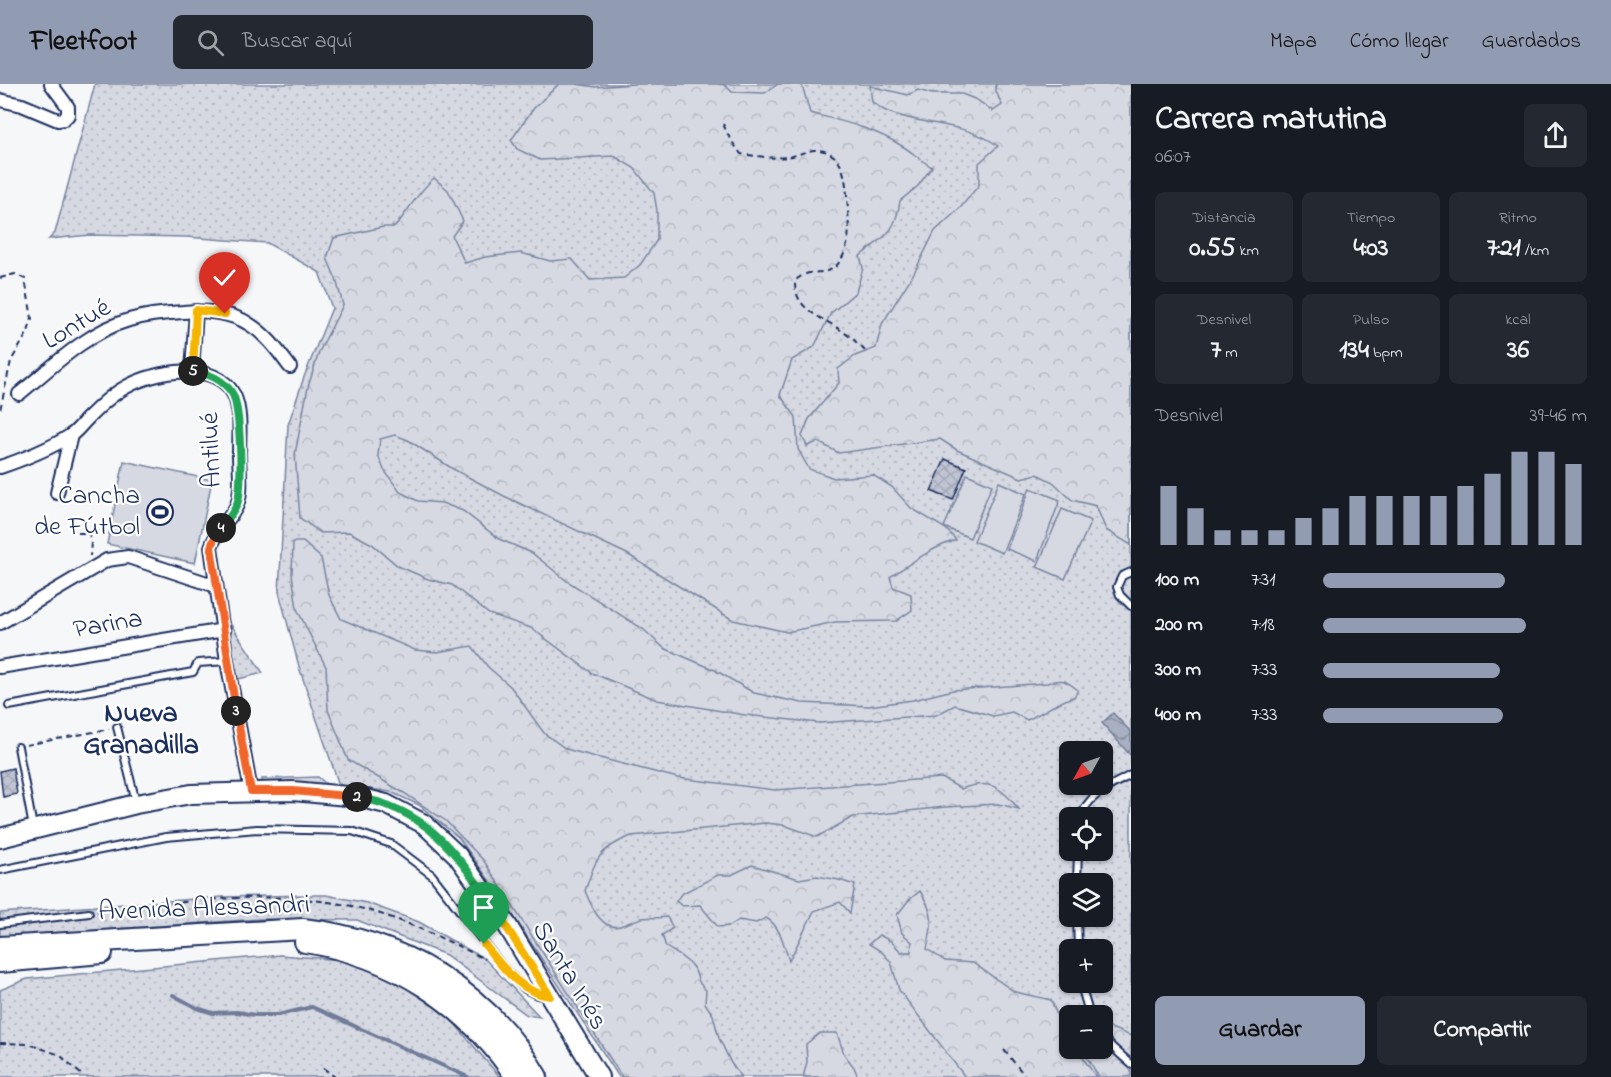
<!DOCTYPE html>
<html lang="es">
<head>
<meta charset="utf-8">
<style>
	body { margin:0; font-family:"Indie Flower",sans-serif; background:#242831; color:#f1f3f6; height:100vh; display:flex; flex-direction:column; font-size:22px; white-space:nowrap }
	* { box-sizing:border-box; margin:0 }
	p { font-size:20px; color:#9ea1a6 }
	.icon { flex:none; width:33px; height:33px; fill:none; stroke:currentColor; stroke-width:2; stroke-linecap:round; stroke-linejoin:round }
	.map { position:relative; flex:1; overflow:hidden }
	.details { display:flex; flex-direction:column; background:#171b24; width:480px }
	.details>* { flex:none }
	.needle { width:39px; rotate:230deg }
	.controls { position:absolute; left:1059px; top:657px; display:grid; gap:12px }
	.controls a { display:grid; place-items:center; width:54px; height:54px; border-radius:9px; background:#171b24; box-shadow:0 2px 4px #0004; font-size:30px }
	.pin { position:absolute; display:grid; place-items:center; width:51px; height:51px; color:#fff; margin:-62px -26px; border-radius:50% 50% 50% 0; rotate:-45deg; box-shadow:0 0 6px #0007 }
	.pin .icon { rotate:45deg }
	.km { position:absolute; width:30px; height:30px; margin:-15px; border-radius:50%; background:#222; color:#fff; font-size:16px; line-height:30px; text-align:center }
	.round { display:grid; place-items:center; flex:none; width:63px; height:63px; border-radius:9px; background:#242831 }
	.overview { display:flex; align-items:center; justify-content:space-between; height:102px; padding:0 24px }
	h1 { font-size:33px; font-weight:700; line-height:45px }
	.metrics { display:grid; grid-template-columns:repeat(3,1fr); gap:9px; height:102px; padding:6px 24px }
	.metrics div { display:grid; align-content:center; border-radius:9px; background:#242831; text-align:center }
	.metrics b { font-size:26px; font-weight:700 }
	.metrics small { font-size:16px; font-weight:400 }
	.metrics p { font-size:16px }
	.chart { height:168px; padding:12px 24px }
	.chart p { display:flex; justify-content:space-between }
	.chart svg { width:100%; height:108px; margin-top:6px; stroke:#919bb2; stroke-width:6 }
	.button { display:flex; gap:12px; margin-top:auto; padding:12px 24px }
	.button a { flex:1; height:69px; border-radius:9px; background:#919bb2; color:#111; font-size:24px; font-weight:700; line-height:69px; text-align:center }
	.button a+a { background:#242831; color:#f1f3f6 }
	ul { padding:0 24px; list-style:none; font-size:20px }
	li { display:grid; grid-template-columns:96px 72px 1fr; align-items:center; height:45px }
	li i { height:15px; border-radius:8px; background:#919bb2 }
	header { display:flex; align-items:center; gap:36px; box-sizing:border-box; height:84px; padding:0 30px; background:#919bb2; color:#111 }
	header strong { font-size:28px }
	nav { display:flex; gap:33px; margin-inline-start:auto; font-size:21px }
	.search { width:420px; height:54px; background:#242831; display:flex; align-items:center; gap:15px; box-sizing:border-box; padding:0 21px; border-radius:9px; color:#9ea1a6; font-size:22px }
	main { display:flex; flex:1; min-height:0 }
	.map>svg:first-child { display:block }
	.green { fill:url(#green-dots); stroke:#7884a0; stroke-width:1.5; fill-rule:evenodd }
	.forest { fill:url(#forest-crowns); stroke:#7884a0; stroke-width:1.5 }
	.pitch { fill:#d6d9e2; stroke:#7884a0; stroke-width:1.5 }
	.water { fill:url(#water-waves); stroke:#707c99; stroke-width:1.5 }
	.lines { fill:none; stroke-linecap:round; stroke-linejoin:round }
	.stream { stroke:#707c99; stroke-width:4 }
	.building { fill:url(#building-cross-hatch); stroke:#1b2f5e; stroke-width:1.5 }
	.lane-casing { stroke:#1b2f5e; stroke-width:10 }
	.street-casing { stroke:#1b2f5e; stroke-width:16 }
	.secondary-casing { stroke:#1b2f5e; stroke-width:22 }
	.primary-casing { stroke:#1b2f5e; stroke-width:24 }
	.path { stroke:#1b2f5e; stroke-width:2; stroke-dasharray:6 4.5; stroke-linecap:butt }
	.lane { stroke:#fff; stroke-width:6 }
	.street { stroke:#fff; stroke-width:12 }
	.secondary { stroke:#fff; stroke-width:18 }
	.primary { stroke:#fff; stroke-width:20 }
	.split-1-casing { stroke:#fff; stroke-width:12 }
	.split-2-casing { stroke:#fff; stroke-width:12 }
	.split-3-casing { stroke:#fff; stroke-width:12 }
	.split-4-casing { stroke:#fff; stroke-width:12 }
	.split-5-casing { stroke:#fff; stroke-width:12 }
	.split-6-casing { stroke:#fff; stroke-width:12 }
	.split-1 { stroke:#f5b400; stroke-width:8 }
	.split-2 { stroke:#22a559; stroke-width:8 }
	.split-3 { stroke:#f0652b; stroke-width:8 }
	.split-4 { stroke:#f0652b; stroke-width:8 }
	.split-5 { stroke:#22a559; stroke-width:8 }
	.split-6 { stroke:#f5b400; stroke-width:8 }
	.labels { text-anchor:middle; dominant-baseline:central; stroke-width:4.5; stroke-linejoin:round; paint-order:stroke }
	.street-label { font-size:27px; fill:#1b2f5e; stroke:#fff }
	.poi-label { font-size:27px; fill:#1b2f5e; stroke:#fff; text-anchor:end }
	.neighbourhood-label { font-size:28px; font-weight:bold; fill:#1b2f5e; stroke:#fff }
</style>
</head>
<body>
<header>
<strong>Fleetfoot</strong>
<div class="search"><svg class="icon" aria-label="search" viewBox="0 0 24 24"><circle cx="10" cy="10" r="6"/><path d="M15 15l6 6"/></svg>Buscar aquí</div>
<nav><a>Mapa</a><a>Cómo llegar</a><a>Guardados</a></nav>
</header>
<main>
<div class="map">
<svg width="1131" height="993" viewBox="0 0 1131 993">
	<defs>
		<pattern id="green-dots" width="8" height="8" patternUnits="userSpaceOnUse" patternTransform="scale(1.5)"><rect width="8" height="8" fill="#d6d9e2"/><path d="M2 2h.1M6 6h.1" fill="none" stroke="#b7bbc4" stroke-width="1.8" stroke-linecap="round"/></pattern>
		<pattern id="forest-crowns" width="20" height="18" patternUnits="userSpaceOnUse" patternTransform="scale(1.5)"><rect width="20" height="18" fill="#d6d9e2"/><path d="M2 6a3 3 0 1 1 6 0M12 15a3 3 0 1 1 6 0" fill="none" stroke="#b7bbc4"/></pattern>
		<pattern id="water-waves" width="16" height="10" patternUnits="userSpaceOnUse" patternTransform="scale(1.5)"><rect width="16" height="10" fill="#a9b0c1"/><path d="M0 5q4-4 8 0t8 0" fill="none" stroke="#8990a0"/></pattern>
		<pattern id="building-cross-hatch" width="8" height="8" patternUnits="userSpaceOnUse" patternTransform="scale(1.5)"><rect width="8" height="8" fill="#c0c4d3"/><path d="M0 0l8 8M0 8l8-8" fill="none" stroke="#a4a9b8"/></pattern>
	</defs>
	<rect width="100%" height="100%" fill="#f6f7f9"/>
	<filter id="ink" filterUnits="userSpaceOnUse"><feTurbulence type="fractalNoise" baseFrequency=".0167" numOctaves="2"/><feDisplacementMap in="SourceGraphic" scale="12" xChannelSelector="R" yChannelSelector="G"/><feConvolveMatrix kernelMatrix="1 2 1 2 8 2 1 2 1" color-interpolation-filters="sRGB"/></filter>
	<g filter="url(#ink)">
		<!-- green -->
		<g class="green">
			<path d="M 95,0 L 1131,0 L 1131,993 L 619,993 L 501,813 L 459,754 L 419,721 L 391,708 L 339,701 L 300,586 L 279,508 L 288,341 L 304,293 L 332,224 L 319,188 L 267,159 L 186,153 L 90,151 L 49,155 L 55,149 ZM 1070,668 L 1102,668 L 1102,700 L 1070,700 ZM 1070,734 L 1102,734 L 1102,766 L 1070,766 ZM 1070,800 L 1102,800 L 1102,832 L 1070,832 ZM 1070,866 L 1102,866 L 1102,898 L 1070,898 ZM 1070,932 L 1102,932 L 1102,964 L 1070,964 Z"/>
			<polygon points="225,536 228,536 263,589 238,595"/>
			<polygon points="318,693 330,703 262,698 262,695"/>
			<polygon points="305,811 326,811 367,819 419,838 485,875 540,933 527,931 446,871 357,836 260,835 0,853 0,829 223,813"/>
			<polygon points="280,871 355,877 437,919 500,993 0,993 0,906 27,895"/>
		</g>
		<!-- forest -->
		<g class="forest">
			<path d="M 559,0 L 576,0 L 596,3 L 634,0 L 717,0 L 725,1 L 732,8 L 765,9 L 778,0 L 800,0 L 802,1 L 810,29 C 841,37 874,44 902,62 C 913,68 921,77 932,83 L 918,102 L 900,117 C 895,151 884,152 860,172 L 863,184 L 856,208 L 831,229 L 814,263 L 792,276 L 780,311 L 796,333 L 798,365 L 809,385 L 834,394 L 873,391 L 892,403 L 911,424 L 946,445 L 956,456 C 931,464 911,479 890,493 L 893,503 L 911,510 L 912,526 L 896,537 L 835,538 L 787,548 L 733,536 L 627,470 L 504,412 L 453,385 L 408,356 L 395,351 L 380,355 L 378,371 L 384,386 L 400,408 L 418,417 L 442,419 L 463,427 L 499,455 L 532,469 L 567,497 L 643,545 L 664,564 L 715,586 L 754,609 L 802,619 L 869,622 L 913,616 L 953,606 L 1047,599 C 1063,594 1065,596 1078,606 L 1074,613 C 1058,617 1043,629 1027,636 L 1012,628 L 993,632 L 955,621 L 936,631 L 819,639 L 745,631 L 657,616 L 592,589 L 531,544 L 489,530 L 452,501 L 428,495 L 398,482 L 372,460 L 349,448 L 321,449 L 300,434 L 295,370 L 308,303 L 319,268 L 343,221 L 336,195 L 327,174 L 334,154 L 383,143 L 395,143 C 408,127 418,108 434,94 L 448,106 L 463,137 L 452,152 L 465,179 L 485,173 L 521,169 L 550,177 L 572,175 L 590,196 L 624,194 L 640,181 L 657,156 L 657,127 L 654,109 L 634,84 L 614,72 L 540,76 L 517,65 L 511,56 L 534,24 Z"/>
			<path d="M 996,0 L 1131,0 L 1131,461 L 1106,446 L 1096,422 L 1072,416 L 1053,398 L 1037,390 L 1021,394 L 957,366 L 940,355 L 839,369 L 818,358 L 807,362 L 802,352 L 809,335 L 839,299 L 838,285 L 855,272 L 876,264 L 882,240 L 914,189 L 935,147 L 961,123 L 979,101 L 979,79 L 998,62 C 967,38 923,42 888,28 C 882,26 877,21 872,18 L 870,2 L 908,11 L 918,6 L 932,10 L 962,10 L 977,16 L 993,27 L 1002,21 L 995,5 Z"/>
			<path d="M 293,458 L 303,458 L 321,474 L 329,511 L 341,535 L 415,566 L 437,568 L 472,562 L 488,583 L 511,603 L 544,649 L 566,665 L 588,671 L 678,694 L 775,706 L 942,694 L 961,705 C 991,694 1000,703 1019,725 L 998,720 L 945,723 L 853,733 L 817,753 L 784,741 L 765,739 L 631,752 C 597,766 596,775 585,807 C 591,821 601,847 620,842 C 627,840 632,837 639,835 C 647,832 657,835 667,833 L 673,844 L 662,851 L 666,863 C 675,869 688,875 694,885 C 700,895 695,896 706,906 L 705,919 L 713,931 L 719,954 L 731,979 L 741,993 L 622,993 L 484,777 L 446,737 L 404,709 L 348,676 L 328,626 L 326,583 L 297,525 L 292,490 Z"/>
			<path d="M 752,781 L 799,795 L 817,792 L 839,796 L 855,801 L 850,829 L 840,818 L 814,827 L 789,877 C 784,862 781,842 766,834 L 756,839 L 739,836 L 730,842 L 718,843 L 700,821 L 682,822 L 676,817 L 681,810 L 718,791 L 731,791 Z"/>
			<path d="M 920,807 C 935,831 933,839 927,865 L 945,877 L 973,879 L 1015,908 L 1051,916 L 1061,941 L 1069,953 L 1070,964 L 1077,965 L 1096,993 L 965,993 L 899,906 L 891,878 L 882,868 L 869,860 L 879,851 L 891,857 L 901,868 L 911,868 L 912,858 L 902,849 L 897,831 L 908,817 Z"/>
			<polygon points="1103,941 1131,952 1131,993 1099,993 1082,965 1102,964"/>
			<polygon points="820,949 837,949 844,970 854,983 858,993 803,993 807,978 806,960"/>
		</g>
		<!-- pitch -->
		<g class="pitch">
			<polygon points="124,377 212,396 195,479 107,460"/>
			<polygon points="967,390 992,401 970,454 944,443"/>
			<polygon points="999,398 1026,410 1002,469 974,457"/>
			<polygon points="1030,404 1060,416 1037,477 1007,465"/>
			<polygon points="1062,425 1091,437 1065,495 1037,483"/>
		</g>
		<!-- water -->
		<polygon class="water" points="1113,629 1131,648 1131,672 1102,639"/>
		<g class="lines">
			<!-- stream -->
			<polyline class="stream" points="173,911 197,924 213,929 237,928 255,931 278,931 312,923 468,993"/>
		</g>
		<!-- building -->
		<g class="building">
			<polygon points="945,375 966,384 953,416 931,407"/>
			<polygon points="13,684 17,710 3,713 0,687"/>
		</g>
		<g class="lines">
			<defs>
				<g id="lane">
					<polyline points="1131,488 1122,492 1117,503 1120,511 1131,522"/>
					<polyline points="9,622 193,588 198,579 227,577"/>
					<polyline points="117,643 136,718"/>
					<polyline points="18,663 33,743"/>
					<path d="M 1081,734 C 1086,711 1112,701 1131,691"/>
					<polyline points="0,786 166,753 257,745 352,747 391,760 432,791 503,883 525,905 537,911 545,912"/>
					<polyline points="1077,800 1078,766"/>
					<polyline points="1077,832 1078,866"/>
					<polyline points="0,840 89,829"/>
					<polyline points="1080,898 1090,932"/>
					<polyline points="1102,952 1112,963 1131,980"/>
				</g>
				<g id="street">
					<polyline points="0,16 22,21 58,36 64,35 68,31 68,23 51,0"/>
					<polyline points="192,287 196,227"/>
					<path d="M 19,310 C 52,283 87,248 129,236 C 146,231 165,229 183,228 C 204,226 231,228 249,240 C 267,251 278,267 290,283"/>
					<path d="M 0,383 C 19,377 54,363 71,351 C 77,347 82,340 87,335 C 99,323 111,311 126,303 C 154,287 216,275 234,311 C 242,329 239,352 239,370 C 239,385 243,406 237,421 C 230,436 217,445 211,463 L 227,577 L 251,707"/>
					<polyline points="57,409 71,351"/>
					<polyline points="0,539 107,476 128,473 216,502"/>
					<polyline points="0,583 224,546"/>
				</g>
				<polyline id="secondary" points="0,754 136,720 191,710 293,707 358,713 386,720 424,740 457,771 507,841 599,993"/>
				<g id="primary">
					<path d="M 305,858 C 393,871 466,919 516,993"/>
					<path d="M 0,863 L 303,845 C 401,856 488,907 537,993"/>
					<polyline points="0,878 102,869"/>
				</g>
			</defs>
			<!-- lane casing -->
			<use href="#lane" class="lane-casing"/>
			<!-- street casing -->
			<use href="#street" class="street-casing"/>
			<!-- secondary casing -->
			<use href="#secondary" class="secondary-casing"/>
			<!-- primary casing -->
			<use href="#primary" class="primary-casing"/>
			<!-- path -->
			<g class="path">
				<path d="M 723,40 L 730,55 L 741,70 C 757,72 771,75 787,73 C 796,72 805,67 814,66 C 847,65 846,101 848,125 C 849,146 851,166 836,182 C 823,194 810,182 795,197 C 794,222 815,231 833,241 C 846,249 856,257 866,268"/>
				<polyline points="0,194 15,190 25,195 32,234 28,248 11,277 0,326"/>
				<polyline points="78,449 89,449 91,458 90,472"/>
				<polyline points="26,661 109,645"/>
				<path d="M 97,828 C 175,819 257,806 335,819 C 387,827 438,852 485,875"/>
				<polyline points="0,959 29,960 60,971 84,993"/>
				<polyline points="1004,966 1026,993"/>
				<polyline points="323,984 335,993"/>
			</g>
			<!-- lane -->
			<use href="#lane" class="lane"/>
			<!-- street -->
			<use href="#street" class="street"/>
			<!-- secondary -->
			<use href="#secondary" class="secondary"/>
			<!-- primary -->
			<use href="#primary" class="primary"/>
		</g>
	</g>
	<g class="lines" filter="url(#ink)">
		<defs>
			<path id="split-1" d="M 484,860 C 502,882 520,909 550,912 L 497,828"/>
			<path id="split-2" d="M 357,713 C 430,726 457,771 497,828"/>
			<polyline id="split-3" points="236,627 251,707 293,707 357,713"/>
			<polyline id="split-4" points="221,444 216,450 211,463 236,627"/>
			<path id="split-5" d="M 193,287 C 209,290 223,295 232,309 C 241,322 243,406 237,420 C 234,429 226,437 221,444"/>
			<polyline id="split-6" points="193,287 196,226 225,230"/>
		</defs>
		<!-- split-1 casing -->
		<use href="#split-1" class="split-1-casing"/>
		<!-- split-2 casing -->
		<use href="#split-2" class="split-2-casing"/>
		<!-- split-3 casing -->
		<use href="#split-3" class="split-3-casing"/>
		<!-- split-4 casing -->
		<use href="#split-4" class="split-4-casing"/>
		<!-- split-5 casing -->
		<use href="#split-5" class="split-5-casing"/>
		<!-- split-6 casing -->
		<use href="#split-6" class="split-6-casing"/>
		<!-- split-1 -->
		<use href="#split-1" class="split-1"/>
		<!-- split-2 -->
		<use href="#split-2" class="split-2"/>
		<!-- split-3 -->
		<use href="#split-3" class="split-3"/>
		<!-- split-4 -->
		<use href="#split-4" class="split-4"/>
		<!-- split-5 -->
		<use href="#split-5" class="split-5"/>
		<!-- split-6 -->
		<use href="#split-6" class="split-6"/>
	</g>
	<!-- icons -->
	<defs>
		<symbol id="stadium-ring" viewBox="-11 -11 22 22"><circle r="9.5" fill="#fff" stroke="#1b2f5e" stroke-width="1.5"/><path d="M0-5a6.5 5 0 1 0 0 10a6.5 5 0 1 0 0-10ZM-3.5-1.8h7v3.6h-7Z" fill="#1b2f5e"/></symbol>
	</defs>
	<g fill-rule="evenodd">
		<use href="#stadium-ring" x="145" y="413" width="30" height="30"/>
	</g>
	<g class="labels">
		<!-- street labels -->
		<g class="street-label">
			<text transform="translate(77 241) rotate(-31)">Lontué</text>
			<text transform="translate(212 366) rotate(-92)">Antilué</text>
			<text transform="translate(108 541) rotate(-10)">Parina</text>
			<text transform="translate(204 825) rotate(-2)">Avenida Alessandri</text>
			<text transform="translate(569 892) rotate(59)">Santa Inés</text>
		</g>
		<!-- poi labels -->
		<g class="poi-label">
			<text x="140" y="412">Cancha<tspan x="140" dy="31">de Fútbol</tspan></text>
		</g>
		<!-- neighbourhood labels -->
		<g class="neighbourhood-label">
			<text x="141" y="630">Nueva<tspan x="141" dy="32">Granadilla</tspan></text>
		</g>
	</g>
</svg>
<div class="controls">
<a><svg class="needle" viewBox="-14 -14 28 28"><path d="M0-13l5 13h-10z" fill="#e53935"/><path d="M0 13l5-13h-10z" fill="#9ea1a6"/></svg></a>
<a><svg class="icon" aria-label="locate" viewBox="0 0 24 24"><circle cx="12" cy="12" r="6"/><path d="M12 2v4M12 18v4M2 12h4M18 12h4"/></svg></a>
<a><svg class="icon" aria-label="layers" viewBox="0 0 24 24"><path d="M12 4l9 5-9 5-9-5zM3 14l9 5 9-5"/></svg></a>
<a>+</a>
<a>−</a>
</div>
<div class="pin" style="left:484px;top:860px;background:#1e9e55"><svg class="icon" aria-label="arrive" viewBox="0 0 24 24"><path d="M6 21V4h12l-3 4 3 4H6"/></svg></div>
<div class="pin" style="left:225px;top:230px;background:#d93025"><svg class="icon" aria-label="check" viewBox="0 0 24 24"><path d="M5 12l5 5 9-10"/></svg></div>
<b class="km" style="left:357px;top:713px">2</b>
<b class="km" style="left:236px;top:627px">3</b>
<b class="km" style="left:221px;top:444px">4</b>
<b class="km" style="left:193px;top:287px">5</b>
</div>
<section class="details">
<div class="overview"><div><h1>Carrera matutina</h1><p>06:07</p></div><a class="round"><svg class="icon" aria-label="share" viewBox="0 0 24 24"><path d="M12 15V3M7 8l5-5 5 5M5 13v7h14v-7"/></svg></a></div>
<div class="metrics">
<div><p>Distancia</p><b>0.55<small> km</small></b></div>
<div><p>Tiempo</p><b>4:03</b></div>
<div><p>Ritmo</p><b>7:21<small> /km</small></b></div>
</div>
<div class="metrics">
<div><p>Desnivel</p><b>7<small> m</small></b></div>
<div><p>Pulso</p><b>134<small> bpm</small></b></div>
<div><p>kcal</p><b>36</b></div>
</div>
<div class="chart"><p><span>Desnivel</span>39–46 m</p>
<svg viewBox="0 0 160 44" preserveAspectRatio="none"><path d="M5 44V20M15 44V29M25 44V38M35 44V38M45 44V38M55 44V33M65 44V29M75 44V24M85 44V24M95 44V24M105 44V24M115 44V20M125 44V15M135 44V6M145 44V6M155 44V11"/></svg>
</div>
<ul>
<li><b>100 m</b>7:31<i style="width:69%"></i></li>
<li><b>200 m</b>7:18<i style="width:77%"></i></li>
<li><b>300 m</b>7:33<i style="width:67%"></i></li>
<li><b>400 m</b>7:33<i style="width:68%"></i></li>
</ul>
<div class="button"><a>Guardar</a><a>Compartir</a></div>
</section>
</main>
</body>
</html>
